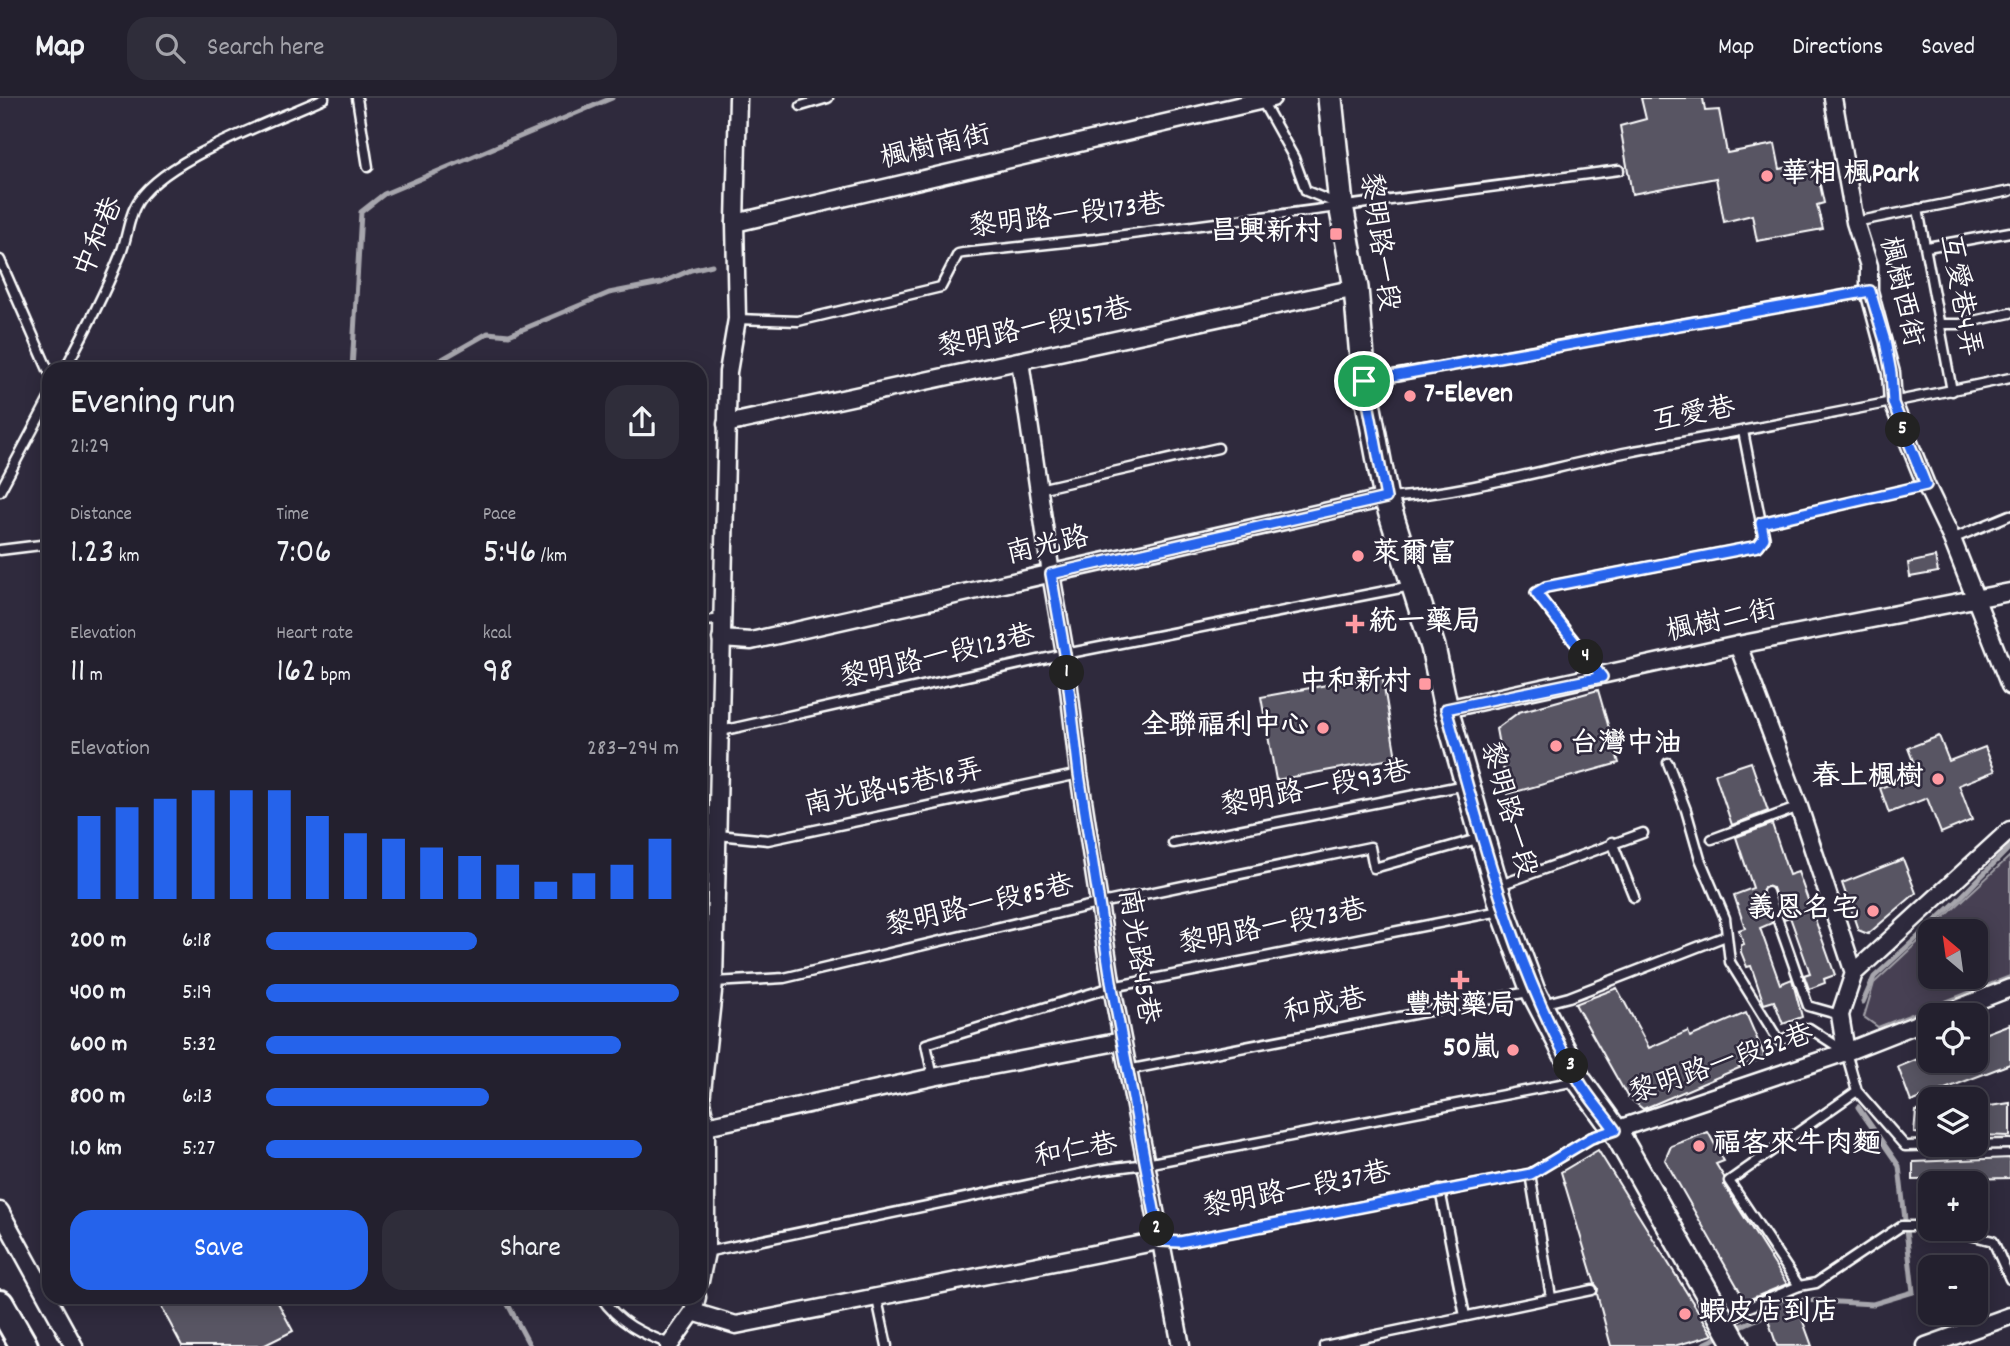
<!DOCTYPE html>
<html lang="en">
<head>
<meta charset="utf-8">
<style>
	body { margin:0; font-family:Dekko,"LXGW WenKai TC",sans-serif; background:#2f2d3a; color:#f1f3f6; height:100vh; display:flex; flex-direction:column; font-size:26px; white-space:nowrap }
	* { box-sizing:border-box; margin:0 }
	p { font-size:23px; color:#a3a3aa }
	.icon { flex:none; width:38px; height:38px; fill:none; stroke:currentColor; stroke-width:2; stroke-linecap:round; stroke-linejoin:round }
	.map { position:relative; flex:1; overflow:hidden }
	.drawer { position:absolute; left:42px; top:264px; width:665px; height:942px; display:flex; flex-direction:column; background:#23202e; border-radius:21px; box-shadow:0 4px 18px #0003,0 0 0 2px #403e4a }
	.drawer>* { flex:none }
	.needle { width:46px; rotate:331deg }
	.buttons { position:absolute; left:1918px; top:821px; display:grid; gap:14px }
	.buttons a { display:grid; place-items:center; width:70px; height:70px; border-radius:14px; background:#23202e; box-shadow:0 4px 18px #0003,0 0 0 2px #403e4a; font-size:35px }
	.pin { position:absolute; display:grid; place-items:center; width:60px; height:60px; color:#fff; margin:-30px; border:4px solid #fff; border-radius:50%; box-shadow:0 2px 7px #0007 }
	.km { position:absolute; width:35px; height:35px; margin:-18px; border-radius:50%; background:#222; color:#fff; font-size:19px; line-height:35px; text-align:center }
	.round { display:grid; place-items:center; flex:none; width:74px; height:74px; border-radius:21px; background:#2f2d3a }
	.summary { display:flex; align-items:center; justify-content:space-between; height:119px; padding:0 28px }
	h1 { font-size:38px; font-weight:600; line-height:52px }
	.metrics { display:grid; grid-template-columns:repeat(3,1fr); gap:10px; height:119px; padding:7px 28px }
	.metrics div { display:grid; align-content:center }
	.metrics b { font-size:35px; font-weight:600 }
	.metrics small { font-size:19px; font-weight:400 }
	.metrics p { font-size:19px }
	.chart { height:196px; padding:14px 28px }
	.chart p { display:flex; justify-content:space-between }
	.chart svg { width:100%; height:126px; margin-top:7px; stroke:#2563eb; stroke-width:6 }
	.action { display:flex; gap:14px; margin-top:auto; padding:14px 28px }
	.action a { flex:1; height:80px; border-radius:21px; background:#2563eb; color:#fff; font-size:28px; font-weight:600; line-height:80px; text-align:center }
	.action a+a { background:#2f2d3a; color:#f1f3f6 }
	ul { padding:0 28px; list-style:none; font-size:23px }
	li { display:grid; grid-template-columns:112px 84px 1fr; align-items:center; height:52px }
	li i { height:18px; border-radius:9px; background:#2563eb }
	header { display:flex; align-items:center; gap:42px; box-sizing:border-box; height:98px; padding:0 35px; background:#23202e; border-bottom:2px solid #403e4a }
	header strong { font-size:33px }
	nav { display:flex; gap:38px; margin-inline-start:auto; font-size:24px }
	.search { width:490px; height:63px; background:#2f2d3a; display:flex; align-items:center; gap:18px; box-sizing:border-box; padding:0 24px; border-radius:21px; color:#a3a3aa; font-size:26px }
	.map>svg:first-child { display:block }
	.green { fill:#464152; stroke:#a2a0a8; stroke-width:2; fill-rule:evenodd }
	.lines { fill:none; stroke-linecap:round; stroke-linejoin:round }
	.stream { stroke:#a7a6ad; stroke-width:5 }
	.building { fill:#595564; stroke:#fff; stroke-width:2 }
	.service-casing { stroke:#fff; stroke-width:13 }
	.minor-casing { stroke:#fff; stroke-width:21 }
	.secondary-casing { stroke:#fff; stroke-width:28 }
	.trunk-casing { stroke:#fff; stroke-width:32 }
	.service { stroke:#2f2a3d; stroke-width:8 }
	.minor { stroke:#2f2a3d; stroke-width:16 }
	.secondary { stroke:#2f2a3d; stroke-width:23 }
	.trunk { stroke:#2f2a3d; stroke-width:26 }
	.route-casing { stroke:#fff; stroke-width:14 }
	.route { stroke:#2563eb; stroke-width:9 }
	.poi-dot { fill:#ff9aa2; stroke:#2f2a3d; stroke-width:2.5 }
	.labels { text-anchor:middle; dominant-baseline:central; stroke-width:5; stroke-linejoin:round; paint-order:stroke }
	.street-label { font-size:28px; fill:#fff; stroke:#2f2a3d }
	.poi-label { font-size:28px; font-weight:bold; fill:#fff; stroke:#2f2a3d; text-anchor:start }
</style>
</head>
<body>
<header>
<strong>Map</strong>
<div class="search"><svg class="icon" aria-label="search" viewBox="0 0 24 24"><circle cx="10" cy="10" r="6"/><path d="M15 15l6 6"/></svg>Search here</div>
<nav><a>Map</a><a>Directions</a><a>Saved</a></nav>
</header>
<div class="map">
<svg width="2010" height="1248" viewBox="0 0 2010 1248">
	<rect width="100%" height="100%" fill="#2f2a3d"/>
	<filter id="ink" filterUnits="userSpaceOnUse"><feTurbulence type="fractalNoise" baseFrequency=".0143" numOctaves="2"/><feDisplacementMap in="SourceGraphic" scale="14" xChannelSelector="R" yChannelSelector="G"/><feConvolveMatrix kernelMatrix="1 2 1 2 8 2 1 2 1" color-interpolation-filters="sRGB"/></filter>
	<g filter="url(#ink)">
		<!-- green -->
		<path class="green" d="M 2010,758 L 2010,878 L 1878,929 L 1864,919 L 1874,885 ZM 1930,833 L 1976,833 L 1976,878 L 1930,878 Z"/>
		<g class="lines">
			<!-- stream -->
			<g class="stream">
				<polyline points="352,271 361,114 384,96 612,0"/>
				<polyline points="425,271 488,235 509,237 609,195 661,185 691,172 712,167"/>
				<polyline points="1863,904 1874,879 1957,803 2010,749"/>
				<polyline points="504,1199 530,1248"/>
				<polyline points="1792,1206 1803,1202 1873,1206 1913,1194 1899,1068 1858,1009"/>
				<polyline points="1734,1231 1773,1214"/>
				<polyline points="1704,1246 1725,1236"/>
			</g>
		</g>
		<!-- building -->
		<g class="building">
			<polygon points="1641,0 1703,0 1705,13 1719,12 1727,55 1775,46 1780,71 1815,64 1824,105 1817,107 1823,131 1757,143 1752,117 1724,124 1716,80 1632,96 1620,28 1646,21"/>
			<polygon points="1935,459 1938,474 1910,479 1908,465"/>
			<polygon points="1382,577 1396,660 1276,682 1261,599"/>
			<polygon points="1598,592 1619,665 1508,696 1496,631 1519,614"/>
			<polygon points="1939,638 1949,663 1985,649 1995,673 1959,687 1972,722 1941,735 1927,700 1889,715 1880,690 1918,676 1908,650"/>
			<polygon points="1751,664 1768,713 1732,727 1715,676"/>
			<polygon points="1772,726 1789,777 1798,774 1835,877 1824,881 1825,885 1809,891 1804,877 1810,875 1790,819 1784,821 1773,790 1764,789 1762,796 1772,825 1760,830 1780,886 1792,881 1802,919 1783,926 1774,903 1764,906 1751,868 1747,869 1741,854 1741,847 1744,846 1739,832 1745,830 1734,797 1753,790 1736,739"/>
			<polygon points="1903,761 1916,795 1868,836 1858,832 1842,785"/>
			<polygon points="1617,890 1649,950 1688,933 1690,939 1746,915 1765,959 1643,1011 1627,998 1575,906"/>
			<polygon points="2010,926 2010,966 1911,1004 1898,969 1930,956 1930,962 1976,962 1976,939"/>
			<polygon points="2010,1005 2010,1038 1976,1037 1976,1010"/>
			<polygon points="1930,1012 1930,1036 1914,1035 1916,1013"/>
			<polygon points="1708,1034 1724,1063 1716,1066 1724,1079 1724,1087 1787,1186 1748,1202 1745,1202 1665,1062 1671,1048"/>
			<polygon points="1598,1052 1713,1237 1674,1248 1611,1248 1597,1196 1598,1190 1595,1186 1561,1074"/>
			<polygon points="2010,1060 2010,1080 1913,1082 1913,1064"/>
			<polygon points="1794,1197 1794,1199 1812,1248 1777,1248 1764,1210"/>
			<polygon points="156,1199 275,1199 293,1233 263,1248 182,1248"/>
		</g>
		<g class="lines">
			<defs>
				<g id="service">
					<polyline points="357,0 368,69"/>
					<polyline points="1261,1 1294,60 1306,93 1338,106"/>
					<polyline points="801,8 828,0"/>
					<polyline points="1918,111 1952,293"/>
					<polyline points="1855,124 2010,93"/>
					<polyline points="1927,149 2010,134"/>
					<polyline points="0,162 49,274"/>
					<polyline points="737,221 798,223 941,189 958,156 963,155 1094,141 1619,72"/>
					<polyline points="1940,226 1960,226 2010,215"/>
					<path d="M 65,271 C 85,233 105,195 121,155 C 127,140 128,123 135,109 C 157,62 278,22 324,0"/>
					<polyline points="1366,282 1869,193"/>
					<polyline points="1039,391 1218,350"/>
					<polyline points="0,393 49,301"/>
					<path d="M 1389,400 C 1470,394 1549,370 1629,354 C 1756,330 1883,307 2010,280"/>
					<polyline points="1761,425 1926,387"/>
					<polyline points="1952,441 2010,417"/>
					<polyline points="0,452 49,446"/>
					<polyline points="700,524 721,521"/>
					<polyline points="1600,576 1536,495 1546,489 1758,448 1764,440 1743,333"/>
					<polyline points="721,633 1065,556 1411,488"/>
					<polyline points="1668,665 1686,712 1700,761 1725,820 1730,864 1779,943 1809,930 1846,954 1857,993 1905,1048 2010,1046"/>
					<polyline points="718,737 768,742 1079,676"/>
					<polyline points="1712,741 1799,709"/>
					<polyline points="1612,744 1634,799"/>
					<polyline points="1173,745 1465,687"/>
					<polyline points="1500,787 1643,735"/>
					<polyline points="1768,794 1808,908 1840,917"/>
					<polyline points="714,884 784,880 1101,805 1370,749 1374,770 1481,740"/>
					<polyline points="1542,906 1569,899 1726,838"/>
					<polyline points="1127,972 1533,893"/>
					<polyline points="933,979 926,946 1112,889 1500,813"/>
					<polyline points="1530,1076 1551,1199"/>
					<polyline points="1440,1092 1465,1218"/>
					<polyline points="1943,1130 1993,1143 2010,1181"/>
					<polyline points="1159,1143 1180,1144 1530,1076 1591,1040 1612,1033"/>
					<polyline points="706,1154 1099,1072 1146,1066 1576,983"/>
					<polyline points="1799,1188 1729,1083 1857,993"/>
					<path d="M 601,1199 C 619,1225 642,1236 670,1246"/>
					<polyline points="877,1201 887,1248"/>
					<polyline points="1728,1226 1747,1210 1799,1188 1816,1185 1901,1128 1930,1128"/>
					<polyline points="1324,1248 1592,1192"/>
				</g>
				<g id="minor">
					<polyline points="1833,0 1855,124 1869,168 1869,193 1891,275 1893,305 1926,387 1952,441 2010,588"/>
					<polyline points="735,125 1272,0"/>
					<polyline points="1020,263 1051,476 1065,556 1079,676 1112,889 1181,1248"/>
					<polyline points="726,326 1356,190"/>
					<polyline points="721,541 751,543 1386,400"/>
					<polyline points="1738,547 1799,709 1854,875"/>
					<polyline points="1446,611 1738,547 2010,494"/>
					<polyline points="1941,917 2010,890"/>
					<polyline points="1846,954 1840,917 1854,875 2010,732"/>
					<polyline points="706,1028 933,979 1122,943"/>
					<polyline points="1615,1032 1846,954 1930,921"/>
					<polyline points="0,1113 74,1248"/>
					<polyline points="700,1183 706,1154 706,1028 701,1003 714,884 728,274 737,221 735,125 738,0"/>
					<polyline points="693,1214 736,1227 1159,1143"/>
					<polyline points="669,1248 693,1214 697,1199"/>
					<polyline points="1926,1248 2010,1218"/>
				</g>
				<polyline id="secondary" points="1330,0 1341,107 1356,190 1364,283 1386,400 1433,549 1446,611 1503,812 1533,893 1579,982 1615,1032 1737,1248"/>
				<polyline id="trunk" points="0,1206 24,1248"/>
			</defs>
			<!-- service casing -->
			<use href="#service" class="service-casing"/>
			<!-- minor casing -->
			<use href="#minor" class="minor-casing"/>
			<!-- secondary casing -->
			<use href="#secondary" class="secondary-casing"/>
			<!-- trunk casing -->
			<use href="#trunk" class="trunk-casing"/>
			<!-- service -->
			<use href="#service" class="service"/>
			<!-- minor -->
			<use href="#minor" class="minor"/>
			<!-- secondary -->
			<use href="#secondary" class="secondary"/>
			<!-- trunk -->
			<use href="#trunk" class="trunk"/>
		</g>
	</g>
	<g class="lines" filter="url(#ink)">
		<defs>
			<path id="route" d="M 1870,193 L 1885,243 L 1891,275 L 1893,305 L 1926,387 L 1761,425 L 1764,440 L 1758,448 L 1546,489 L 1536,495 L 1602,579 L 1446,611 C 1482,737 1512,866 1578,981 C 1588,999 1603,1015 1615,1032 L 1591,1040 L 1531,1076 L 1180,1144 L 1160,1143 L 1112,889 L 1079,676 L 1065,556 L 1051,476 L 1386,400 L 1364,283 Z"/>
		</defs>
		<!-- route casing -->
		<use href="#route" class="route-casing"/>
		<!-- route -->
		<use href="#route" class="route"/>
	</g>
	<!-- markers -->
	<g class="poi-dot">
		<circle cx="1767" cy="78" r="7"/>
		<rect x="1329" y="129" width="14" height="14" rx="3.5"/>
		<circle cx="1410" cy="298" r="7"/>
		<circle cx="1358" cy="458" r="7"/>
		<path d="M1351.5 515.5h7v7h7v7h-7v7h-7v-7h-7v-7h7z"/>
		<rect x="1418" y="579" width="14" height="14" rx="3.5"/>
		<circle cx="1323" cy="630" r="7"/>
		<circle cx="1556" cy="648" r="7"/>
		<circle cx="1938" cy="681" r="7"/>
		<circle cx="1873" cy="813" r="7"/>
		<path d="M1456.5 871.5h7v7h7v7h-7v7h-7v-7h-7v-7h7z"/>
		<circle cx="1513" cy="952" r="7"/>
		<circle cx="1699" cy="1048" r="7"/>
		<circle cx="1685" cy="1216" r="7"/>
	</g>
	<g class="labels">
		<!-- street labels -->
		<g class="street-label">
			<text transform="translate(936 51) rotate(-13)">楓樹南街</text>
			<text transform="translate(1067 120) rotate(-7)">黎明路一段173巷</text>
			<text transform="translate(101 140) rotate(-67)">中和巷</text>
			<text transform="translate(1377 144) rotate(82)">黎明路一段</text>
			<text transform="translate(1899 194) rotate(77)">楓樹西街</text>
			<text transform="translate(1958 198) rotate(80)">互愛巷4弄</text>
			<text transform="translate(1035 232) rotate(-12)">黎明路一段157巷</text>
			<text transform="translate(1694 319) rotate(-11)">互愛巷</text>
			<text transform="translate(1048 450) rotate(-13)">南光路</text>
			<text transform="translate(1722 525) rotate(-12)">楓樹二街</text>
			<text transform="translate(938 561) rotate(-13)">黎明路一段123巷</text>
			<text transform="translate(894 692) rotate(-12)">南光路45巷18弄</text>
			<text transform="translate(1316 693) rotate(-11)">黎明路一段93巷</text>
			<text transform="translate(1506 712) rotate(74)">黎明路一段</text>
			<text transform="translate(980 810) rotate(-13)">黎明路一段85巷</text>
			<text transform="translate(1273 831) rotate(-11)">黎明路一段73巷</text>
			<text transform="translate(1136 859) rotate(81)">南光路45巷</text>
			<text transform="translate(1325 910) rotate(-11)">和成巷</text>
			<text transform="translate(1722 968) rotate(-19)">黎明路一段32巷</text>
			<text transform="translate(1076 1055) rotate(-10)">和仁巷</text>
			<text transform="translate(1297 1094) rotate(-11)">黎明路一段37巷</text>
		</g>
		<!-- poi labels -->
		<g class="poi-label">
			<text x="1781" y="78">華相 楓Park</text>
			<text x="1322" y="136" text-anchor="end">昌興新村</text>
			<text x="1424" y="298">7-Eleven</text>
			<text x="1372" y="458">萊爾富</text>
			<text x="1369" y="526">統一藥局</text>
			<text x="1411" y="586" text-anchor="end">中和新村</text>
			<text x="1309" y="630" text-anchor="end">全聯福利中心</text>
			<text x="1570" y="648">台灣中油</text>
			<text x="1924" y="681" text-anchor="end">春上楓樹</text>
			<text x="1859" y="813" text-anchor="end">義恩名宅</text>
			<text x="1460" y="910" text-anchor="middle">豐樹藥局</text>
			<text x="1499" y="952" text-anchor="end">50嵐</text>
			<text x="1713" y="1048">福客來牛肉麵</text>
			<text x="1699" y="1216">蝦皮店到店</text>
		</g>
	</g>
</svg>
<div class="buttons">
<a><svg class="needle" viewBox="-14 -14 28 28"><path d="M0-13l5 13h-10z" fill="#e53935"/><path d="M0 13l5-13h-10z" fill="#a3a3aa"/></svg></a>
<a><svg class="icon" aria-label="locate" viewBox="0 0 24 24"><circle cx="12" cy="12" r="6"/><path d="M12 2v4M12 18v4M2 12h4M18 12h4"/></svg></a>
<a><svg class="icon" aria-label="layers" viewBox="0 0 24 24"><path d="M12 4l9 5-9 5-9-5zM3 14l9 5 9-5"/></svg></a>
<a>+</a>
<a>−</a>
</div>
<div class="pin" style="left:1364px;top:283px;background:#1e9e55"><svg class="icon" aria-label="arrive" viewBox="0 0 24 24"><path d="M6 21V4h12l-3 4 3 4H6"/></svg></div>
<b class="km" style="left:1067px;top:575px">1</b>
<b class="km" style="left:1157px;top:1131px">2</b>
<b class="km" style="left:1571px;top:968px">3</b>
<b class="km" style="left:1586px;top:559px">4</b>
<b class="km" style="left:1903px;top:332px">5</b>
<section class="drawer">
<div class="summary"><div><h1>Evening run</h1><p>21:29</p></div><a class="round"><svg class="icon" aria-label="share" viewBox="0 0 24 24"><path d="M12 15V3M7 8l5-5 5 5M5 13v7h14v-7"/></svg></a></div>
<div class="metrics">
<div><p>Distance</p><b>1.23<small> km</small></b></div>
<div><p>Time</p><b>7:06</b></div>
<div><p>Pace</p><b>5:46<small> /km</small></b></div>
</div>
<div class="metrics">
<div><p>Elevation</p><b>11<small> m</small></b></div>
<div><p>Heart rate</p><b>162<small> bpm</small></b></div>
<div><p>kcal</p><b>98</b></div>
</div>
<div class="chart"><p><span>Elevation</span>283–294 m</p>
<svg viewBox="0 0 160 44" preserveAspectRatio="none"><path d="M5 44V15M15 44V12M25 44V9M35 44V6M45 44V6M55 44V6M65 44V15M75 44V21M85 44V23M95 44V26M105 44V29M115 44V32M125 44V38M135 44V35M145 44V32M155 44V23"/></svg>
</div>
<ul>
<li><b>200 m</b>6:18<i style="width:51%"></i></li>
<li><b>400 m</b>5:19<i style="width:100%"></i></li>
<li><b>600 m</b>5:32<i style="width:86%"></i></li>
<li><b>800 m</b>6:13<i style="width:54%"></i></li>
<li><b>1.0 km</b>5:27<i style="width:91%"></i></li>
</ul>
<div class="action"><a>Save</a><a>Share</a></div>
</section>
</div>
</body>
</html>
